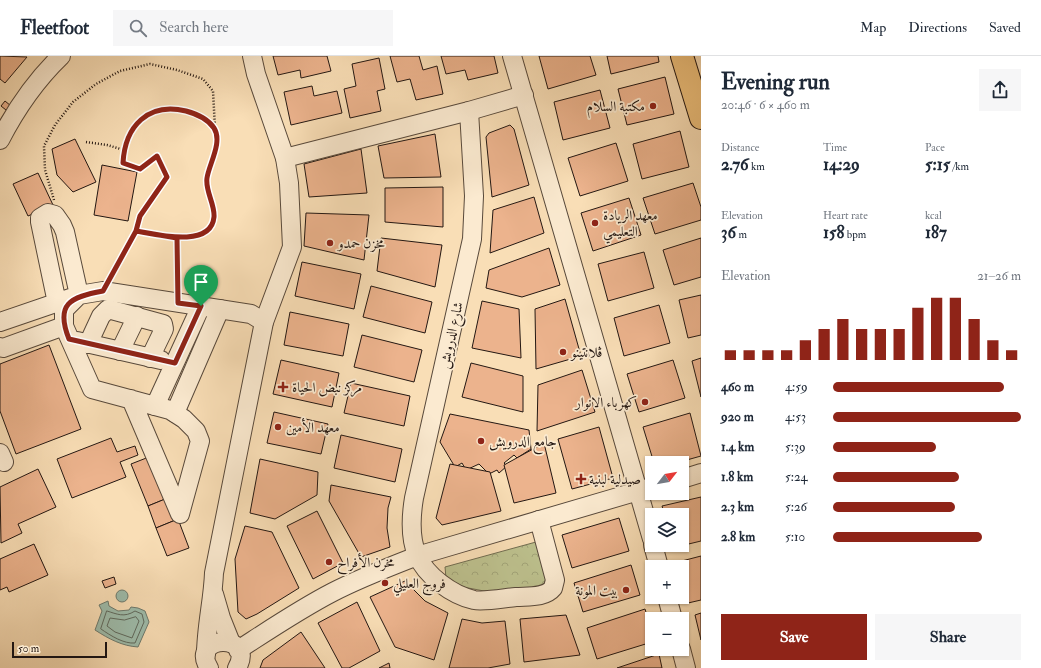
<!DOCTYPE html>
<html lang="en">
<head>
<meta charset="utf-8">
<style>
	body { margin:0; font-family:"IM FELL Double Pica",Amiri,serif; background:#f6f6f7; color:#1f2937; height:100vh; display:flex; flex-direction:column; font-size:15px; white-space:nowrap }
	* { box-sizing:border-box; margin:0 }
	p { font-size:13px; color:#747a83 }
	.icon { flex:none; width:22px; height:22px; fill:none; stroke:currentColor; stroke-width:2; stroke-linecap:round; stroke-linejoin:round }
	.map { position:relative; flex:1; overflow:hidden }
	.side { display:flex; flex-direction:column; background:#fff; width:340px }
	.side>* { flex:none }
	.needle { width:26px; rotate:59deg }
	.fabs { position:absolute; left:645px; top:400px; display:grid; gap:8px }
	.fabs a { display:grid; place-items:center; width:44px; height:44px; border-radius:0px; background:#fff; box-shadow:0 1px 3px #0004; font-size:20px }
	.scale { position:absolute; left:12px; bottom:10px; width:95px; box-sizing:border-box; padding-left:4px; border:2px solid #231712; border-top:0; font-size:11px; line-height:14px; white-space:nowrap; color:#231712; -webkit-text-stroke:3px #fbead0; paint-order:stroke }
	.pin { position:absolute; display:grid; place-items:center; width:34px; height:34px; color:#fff; margin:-41px -17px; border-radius:50% 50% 50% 0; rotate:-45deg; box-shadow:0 0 4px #0007 }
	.pin .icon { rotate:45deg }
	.round { display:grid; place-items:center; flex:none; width:42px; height:42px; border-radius:0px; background:#f6f6f7 }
	.head { display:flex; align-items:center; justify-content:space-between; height:68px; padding:0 20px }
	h1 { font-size:22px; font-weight:700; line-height:30px }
	.figures { display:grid; grid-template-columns:repeat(3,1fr); gap:6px; height:68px; padding:4px 20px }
	.figures div { display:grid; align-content:center }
	.figures b { font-size:17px; font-weight:700 }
	.figures small { font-size:11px; font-weight:400 }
	.figures p { font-size:11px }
	.chart { height:112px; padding:8px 20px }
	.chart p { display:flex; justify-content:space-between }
	.chart svg { width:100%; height:72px; margin-top:4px; stroke:#8f2418; stroke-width:6 }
	.action { display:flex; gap:8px; margin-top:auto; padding:8px 20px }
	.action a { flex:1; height:46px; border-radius:0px; background:#8f2418; color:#fff; font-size:16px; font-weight:700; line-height:46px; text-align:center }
	.action a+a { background:#f6f6f7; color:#1f2937 }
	ul { padding:0 20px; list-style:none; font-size:13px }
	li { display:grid; grid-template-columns:64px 48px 1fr; align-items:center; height:30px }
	li i { height:10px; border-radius:5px; background:#8f2418 }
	header { display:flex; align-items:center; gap:24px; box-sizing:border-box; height:56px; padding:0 20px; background:#fff; border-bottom:1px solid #e0e1e3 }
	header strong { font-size:19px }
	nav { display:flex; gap:22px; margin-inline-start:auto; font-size:14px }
	.search { width:280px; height:36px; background:#f6f6f7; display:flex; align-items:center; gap:10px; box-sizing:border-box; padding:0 14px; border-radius:0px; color:#747a83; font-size:15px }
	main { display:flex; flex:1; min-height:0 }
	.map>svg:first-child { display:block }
	.forest { fill:url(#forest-crowns); stroke:#706c50 }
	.water { fill:#9ebcab; stroke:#6d7a6e }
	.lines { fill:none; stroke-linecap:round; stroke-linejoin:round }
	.shore { stroke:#606a5e; stroke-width:1 }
	.building { fill:#ecb38d; stroke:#231712 }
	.minor-casing { stroke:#58493b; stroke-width:20 }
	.major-casing { stroke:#231712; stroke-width:24 }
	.path { stroke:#231712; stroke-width:2.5; stroke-dasharray:1 2; stroke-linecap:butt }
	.minor { stroke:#fbead0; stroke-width:18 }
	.major { stroke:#ecbf7b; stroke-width:22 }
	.route-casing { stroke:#fff; stroke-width:8 }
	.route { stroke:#8f2418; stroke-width:5 }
	.poi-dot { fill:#8f2418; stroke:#fbead0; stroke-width:1.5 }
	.labels { text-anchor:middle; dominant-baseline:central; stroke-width:3.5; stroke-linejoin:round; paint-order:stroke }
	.poi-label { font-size:14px; fill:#231712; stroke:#fbead0; text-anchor:start }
	.street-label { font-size:14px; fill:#231712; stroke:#fbead0 }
</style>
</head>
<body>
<header>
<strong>Fleetfoot</strong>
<div class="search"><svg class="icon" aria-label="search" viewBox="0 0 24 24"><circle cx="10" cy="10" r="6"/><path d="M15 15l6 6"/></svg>Search here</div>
<nav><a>Map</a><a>Directions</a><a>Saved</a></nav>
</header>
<main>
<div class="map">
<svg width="701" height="612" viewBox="0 0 701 612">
	<defs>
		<pattern id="forest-crowns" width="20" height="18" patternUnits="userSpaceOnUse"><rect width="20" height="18" fill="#bdc18e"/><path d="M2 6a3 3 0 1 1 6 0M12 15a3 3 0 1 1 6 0" fill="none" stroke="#a2a579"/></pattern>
	</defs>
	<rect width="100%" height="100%" fill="#f9deb6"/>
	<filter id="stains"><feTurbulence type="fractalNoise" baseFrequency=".005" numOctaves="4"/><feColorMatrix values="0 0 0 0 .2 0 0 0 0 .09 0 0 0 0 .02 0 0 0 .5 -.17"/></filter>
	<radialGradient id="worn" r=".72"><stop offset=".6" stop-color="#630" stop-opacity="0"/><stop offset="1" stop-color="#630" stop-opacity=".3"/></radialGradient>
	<!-- forest -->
	<polygon class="forest" points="536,486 547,521 541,533 484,535 463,531 446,522 445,511"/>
	<!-- water -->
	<g class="water">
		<circle cx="122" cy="540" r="6"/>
		<path d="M 108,545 L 109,550 L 118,555 L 129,554 L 131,551 L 138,552 L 145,555 L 149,566 L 138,591 C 122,590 109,583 95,574 L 102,555 L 99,549 Z"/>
	</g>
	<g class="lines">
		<!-- shore -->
		<g class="shore">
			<path d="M 107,555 C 117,558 124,562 135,555 L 142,558 L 144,566 L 135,587 C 124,588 111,580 101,573 Z"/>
			<polygon points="136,561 139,565 132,582 115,576 107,570 110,562 124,564"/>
		</g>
	</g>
	<!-- building -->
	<g class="building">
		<polygon points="0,0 27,1 5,27 0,23"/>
		<polygon points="273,0 327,0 331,15 301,22 300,14 278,19"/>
		<polygon points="390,0 419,0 423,14 437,10 443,38 416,44 410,23 397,26"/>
		<polygon points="441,0 494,0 498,17 468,24 465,14 446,18"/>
		<polygon points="539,0 590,0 596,19 548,33"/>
		<polygon points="607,0 658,0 659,6 611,18"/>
		<polygon points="379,2 385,33 377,35 381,55 350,62 344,33 356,30 352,8"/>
		<polygon points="665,21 674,58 627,69 618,33"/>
		<polygon points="312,30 314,40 337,35 342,57 291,69 284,36"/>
		<polygon points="600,34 610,72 563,84 554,46"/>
		<polygon points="5,45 11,50 6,54 1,50"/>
		<polygon points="510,69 514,73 529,129 492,141 486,81 489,77"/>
		<polygon points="680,75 689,111 642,123 633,88"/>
		<polygon points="435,78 441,121 384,122 378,90"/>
		<polygon points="75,83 96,126 73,136 57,119 52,93"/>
		<polygon points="616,87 628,125 580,140 568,102"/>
		<polygon points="361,93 367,137 309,141 304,108"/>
		<polygon points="102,109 137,116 128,165 94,159"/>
		<polygon points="38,117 53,149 28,160 13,128"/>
		<polygon points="693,127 701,151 701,164 655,178 643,142"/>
		<polygon points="443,131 443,171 385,166 385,132"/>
		<polygon points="534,141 544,177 490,197 493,154"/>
		<polygon points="629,142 641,179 593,195 581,157"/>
		<polygon points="306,157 369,159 364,204 304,190"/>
		<polygon points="381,182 442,189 435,231 377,215"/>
		<polygon points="701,182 701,221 674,229 663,194"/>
		<polygon points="549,192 560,229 522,241 486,232 489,214"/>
		<polygon points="644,196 654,232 608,245 598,208"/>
		<polygon points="302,206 361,218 354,253 295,240"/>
		<polygon points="371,230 432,246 425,277 363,261"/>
		<polygon points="701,239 701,279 688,282 679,244"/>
		<polygon points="565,243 581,300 536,313 535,253"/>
		<polygon points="482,245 519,253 521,302 472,292"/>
		<polygon points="659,249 670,287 624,300 614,262"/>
		<polygon points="290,256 349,268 343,300 284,289"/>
		<polygon points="362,279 422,294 414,326 354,311"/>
		<polygon points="49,289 81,373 16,398 0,355 0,308"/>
		<polygon points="701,302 701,341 692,305"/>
		<polygon points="281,304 339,317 332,351 273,338"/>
		<polygon points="673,304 685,342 639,356 627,318"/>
		<polygon points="471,307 523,320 523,356 462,341"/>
		<polygon points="582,314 595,356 537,375 538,329"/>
		<polygon points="351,327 410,340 404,370 344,357"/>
		<polygon points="274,356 328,368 321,398 267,387"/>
		<polygon points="690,357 701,400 676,407 654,407 643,371"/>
		<polygon points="450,358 529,374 531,393 517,402 514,399 504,407 507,410 499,417 497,414 489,418 479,408 466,414 462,407 455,411 440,386"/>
		<polygon points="599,371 613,422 572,433 558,383"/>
		<polygon points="341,379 402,393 395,426 334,412"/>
		<polygon points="111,382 117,396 135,390 138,399 120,406 126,421 72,442 57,403"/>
		<polygon points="544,387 556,437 514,447 504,409"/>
		<polygon points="154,399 170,441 148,450 131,408"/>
		<polygon points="260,403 318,416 317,439 275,463 250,457"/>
		<polygon points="450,408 490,416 501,455 442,469 436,462"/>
		<polygon points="38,413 56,451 18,468 22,477 1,487 0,431"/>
		<polygon points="331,429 391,441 388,452 387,472 390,491 361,501 329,445"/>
		<polygon points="170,441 178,463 156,472 148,450"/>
		<polygon points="701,441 701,485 672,492 672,489 682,489 682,459 665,459 662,450"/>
		<polygon points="317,455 343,507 313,523 287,470"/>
		<polygon points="619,462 629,495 572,512 562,479"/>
		<polygon points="178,463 189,492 167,500 156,472"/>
		<polygon points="245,470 272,476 299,532 257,558 246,563 238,556 235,503"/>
		<polygon points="34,488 48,519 9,536 7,531 0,534 0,503"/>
		<polygon points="701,500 701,544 688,547 682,521 682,511 679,511 678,506"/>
		<polygon points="631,509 640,539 583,556 574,527"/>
		<polygon points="114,521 116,528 105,532 102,525"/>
		<polygon points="405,525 425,545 448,557 434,604 395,591 370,541"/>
		<polygon points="357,546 380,595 349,612 342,612 318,567"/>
		<polygon points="645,553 652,576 652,586 597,603 587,572"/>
		<polygon points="701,557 701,584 695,559"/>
		<polygon points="566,559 580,599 524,606 520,563"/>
		<polygon points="462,563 482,567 505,565 510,608 488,612 449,612"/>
		<polygon points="301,576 325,612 260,612 263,604"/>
		<polygon points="659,598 662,612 617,612"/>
		<polygon points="389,607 390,612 379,612"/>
	</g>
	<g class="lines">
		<defs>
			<g id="minor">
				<polyline points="512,0 652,483"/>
				<path d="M 469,55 L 474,140 L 472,183 L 414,442 C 411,460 410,482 417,499 C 426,520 452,539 474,544 C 484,546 505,542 516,541 C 528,540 545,542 553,532 L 555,524 L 539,464"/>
				<path d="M 0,84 C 16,53 36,24 61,0"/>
				<polyline points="285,102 469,55 524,39"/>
				<polyline points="0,266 79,239 65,176 62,169 55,159 48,157 40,162 40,166 57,247"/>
				<polyline points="77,285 161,304"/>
				<polyline points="88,288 101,260 108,253 163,268 164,273 150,302"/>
				<polyline points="0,291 3,292 64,270"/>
				<polyline points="120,295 137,260"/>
				<polyline points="131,343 180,458 200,385 196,375 184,363 170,354 92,333 64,270 64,254 79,239 103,235 251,258 264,266"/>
				<polyline points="155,350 201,250"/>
				<polyline points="175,357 220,253"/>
				<polyline points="0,397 4,406"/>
				<polyline points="682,423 701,417"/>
				<polyline points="653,489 659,511"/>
				<polyline points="214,538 221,562 231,587"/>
				<polyline points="667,541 673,563"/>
				<polyline points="681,593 686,612"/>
				<path d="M 238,594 C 269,574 300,553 333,536 C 360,522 389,511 417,500 L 652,431"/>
				<path d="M 206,599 C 206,571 213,544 214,517 L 264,266 L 292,191 L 289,127 L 285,102 L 256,18 L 252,0"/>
				<path d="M 209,612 C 188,579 257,576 237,612"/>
			</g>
			<polyline id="major" points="682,0 701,62"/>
		</defs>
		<!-- minor casing -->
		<use href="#minor" class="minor-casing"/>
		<!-- major casing -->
		<use href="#major" class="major-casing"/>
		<!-- path -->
		<g class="path">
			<polyline points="86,86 107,89 124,94"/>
			<polyline points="54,144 45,114 44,90 55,69 73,46 96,28 120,15 150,8 177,14 203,23 213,35 215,72"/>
			<polyline points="177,182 178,232"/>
			<path d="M 111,221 L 136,175 L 140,160 L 167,121 L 157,100 L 141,113 L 123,107 C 125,70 148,46 186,55 C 197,58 208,63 214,72 C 223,86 209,108 207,122 C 205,135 215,148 214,161 C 211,193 155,178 136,175"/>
		</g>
		<!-- minor -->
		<use href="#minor" class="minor"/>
		<!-- major -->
		<use href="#major" class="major"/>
	</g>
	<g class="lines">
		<defs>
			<path id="route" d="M 201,250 L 178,247 L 177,182 L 136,175 L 140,160 L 167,121 L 157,100 L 140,113 L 123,107 C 125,70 148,46 186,55 C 197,58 208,63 214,72 C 223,86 209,108 207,122 C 205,135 215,148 214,161 C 211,193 155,178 136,175 L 103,235 C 70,241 55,248 69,283 L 175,307 L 201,250"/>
		</defs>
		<!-- route casing -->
		<use href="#route" class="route-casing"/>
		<!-- route -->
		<use href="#route" class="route"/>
	</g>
	<!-- markers -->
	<g class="poi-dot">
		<circle cx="653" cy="50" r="4"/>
		<circle cx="595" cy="167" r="4"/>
		<circle cx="330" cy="187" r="4"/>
		<circle cx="563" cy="296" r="4"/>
		<path d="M281 325h4v4h4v4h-4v4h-4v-4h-4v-4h4z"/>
		<circle cx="645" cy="346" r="4"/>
		<circle cx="278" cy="371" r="4"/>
		<circle cx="481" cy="385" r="4"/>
		<path d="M579 417h4v4h4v4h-4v4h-4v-4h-4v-4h4z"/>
		<circle cx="329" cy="506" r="4"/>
		<circle cx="385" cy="527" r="4"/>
		<circle cx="626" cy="534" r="4"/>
	</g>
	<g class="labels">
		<!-- poi labels -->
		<g class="poi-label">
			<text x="645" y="50" text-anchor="end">مكتبة السلام</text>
			<text x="603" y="159">معهد الريادة<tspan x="603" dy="16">التعليمي</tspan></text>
			<text x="338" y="187">مخزن حمدو</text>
			<text x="571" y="296">ڤلانتينو</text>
			<text x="292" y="331">مركز نبض الحياة</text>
			<text x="637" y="346" text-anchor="end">كهرباء الانوار</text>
			<text x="286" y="371">معهد الأمين</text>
			<text x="489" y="385">جامع الدرويش</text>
			<text x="589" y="423">صيدلية لبنية</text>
			<text x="337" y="506">مخرن الأفراح</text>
			<text x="393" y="527">فروج العليلي</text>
			<text x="618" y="534" text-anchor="end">بيت المونة</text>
		</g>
		<!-- street labels -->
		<g class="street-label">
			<text transform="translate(451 279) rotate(-77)">شارع الدرويش</text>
		</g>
	</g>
	<rect width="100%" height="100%" filter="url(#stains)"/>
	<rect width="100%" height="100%" fill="url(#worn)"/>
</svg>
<div class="fabs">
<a><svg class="needle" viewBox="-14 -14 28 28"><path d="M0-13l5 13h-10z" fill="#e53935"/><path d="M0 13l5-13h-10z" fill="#747a83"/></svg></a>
<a><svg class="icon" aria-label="layers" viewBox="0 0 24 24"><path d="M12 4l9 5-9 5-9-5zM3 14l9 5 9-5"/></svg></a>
<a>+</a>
<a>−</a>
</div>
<div class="scale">50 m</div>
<div class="pin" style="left:201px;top:250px;background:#1e9e55"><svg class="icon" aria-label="arrive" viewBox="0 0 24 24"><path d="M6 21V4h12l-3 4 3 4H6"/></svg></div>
</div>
<section class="side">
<div class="head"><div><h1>Evening run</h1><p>20:46 · 6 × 460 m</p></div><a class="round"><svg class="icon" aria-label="share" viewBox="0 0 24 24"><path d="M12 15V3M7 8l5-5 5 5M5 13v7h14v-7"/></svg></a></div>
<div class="figures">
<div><p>Distance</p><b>2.76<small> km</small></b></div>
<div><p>Time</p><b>14:29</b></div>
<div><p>Pace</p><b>5:15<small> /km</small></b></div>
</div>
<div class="figures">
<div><p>Elevation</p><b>36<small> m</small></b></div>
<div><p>Heart rate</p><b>158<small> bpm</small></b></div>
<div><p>kcal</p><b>187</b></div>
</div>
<div class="chart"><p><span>Elevation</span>21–26 m</p>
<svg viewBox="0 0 160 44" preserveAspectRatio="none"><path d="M5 44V38M15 44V38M25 44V38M35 44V38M45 44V32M55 44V25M65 44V19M75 44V25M85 44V25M95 44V25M105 44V12M115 44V6M125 44V6M135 44V19M145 44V32M155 44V38"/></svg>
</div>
<ul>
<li><b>460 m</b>4:59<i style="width:91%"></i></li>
<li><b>920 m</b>4:53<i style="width:100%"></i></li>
<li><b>1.4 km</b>5:39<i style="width:55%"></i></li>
<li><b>1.8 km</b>5:24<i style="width:67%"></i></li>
<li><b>2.3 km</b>5:26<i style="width:65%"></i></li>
<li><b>2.8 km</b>5:10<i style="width:79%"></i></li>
</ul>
<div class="action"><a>Save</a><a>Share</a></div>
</section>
</main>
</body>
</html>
